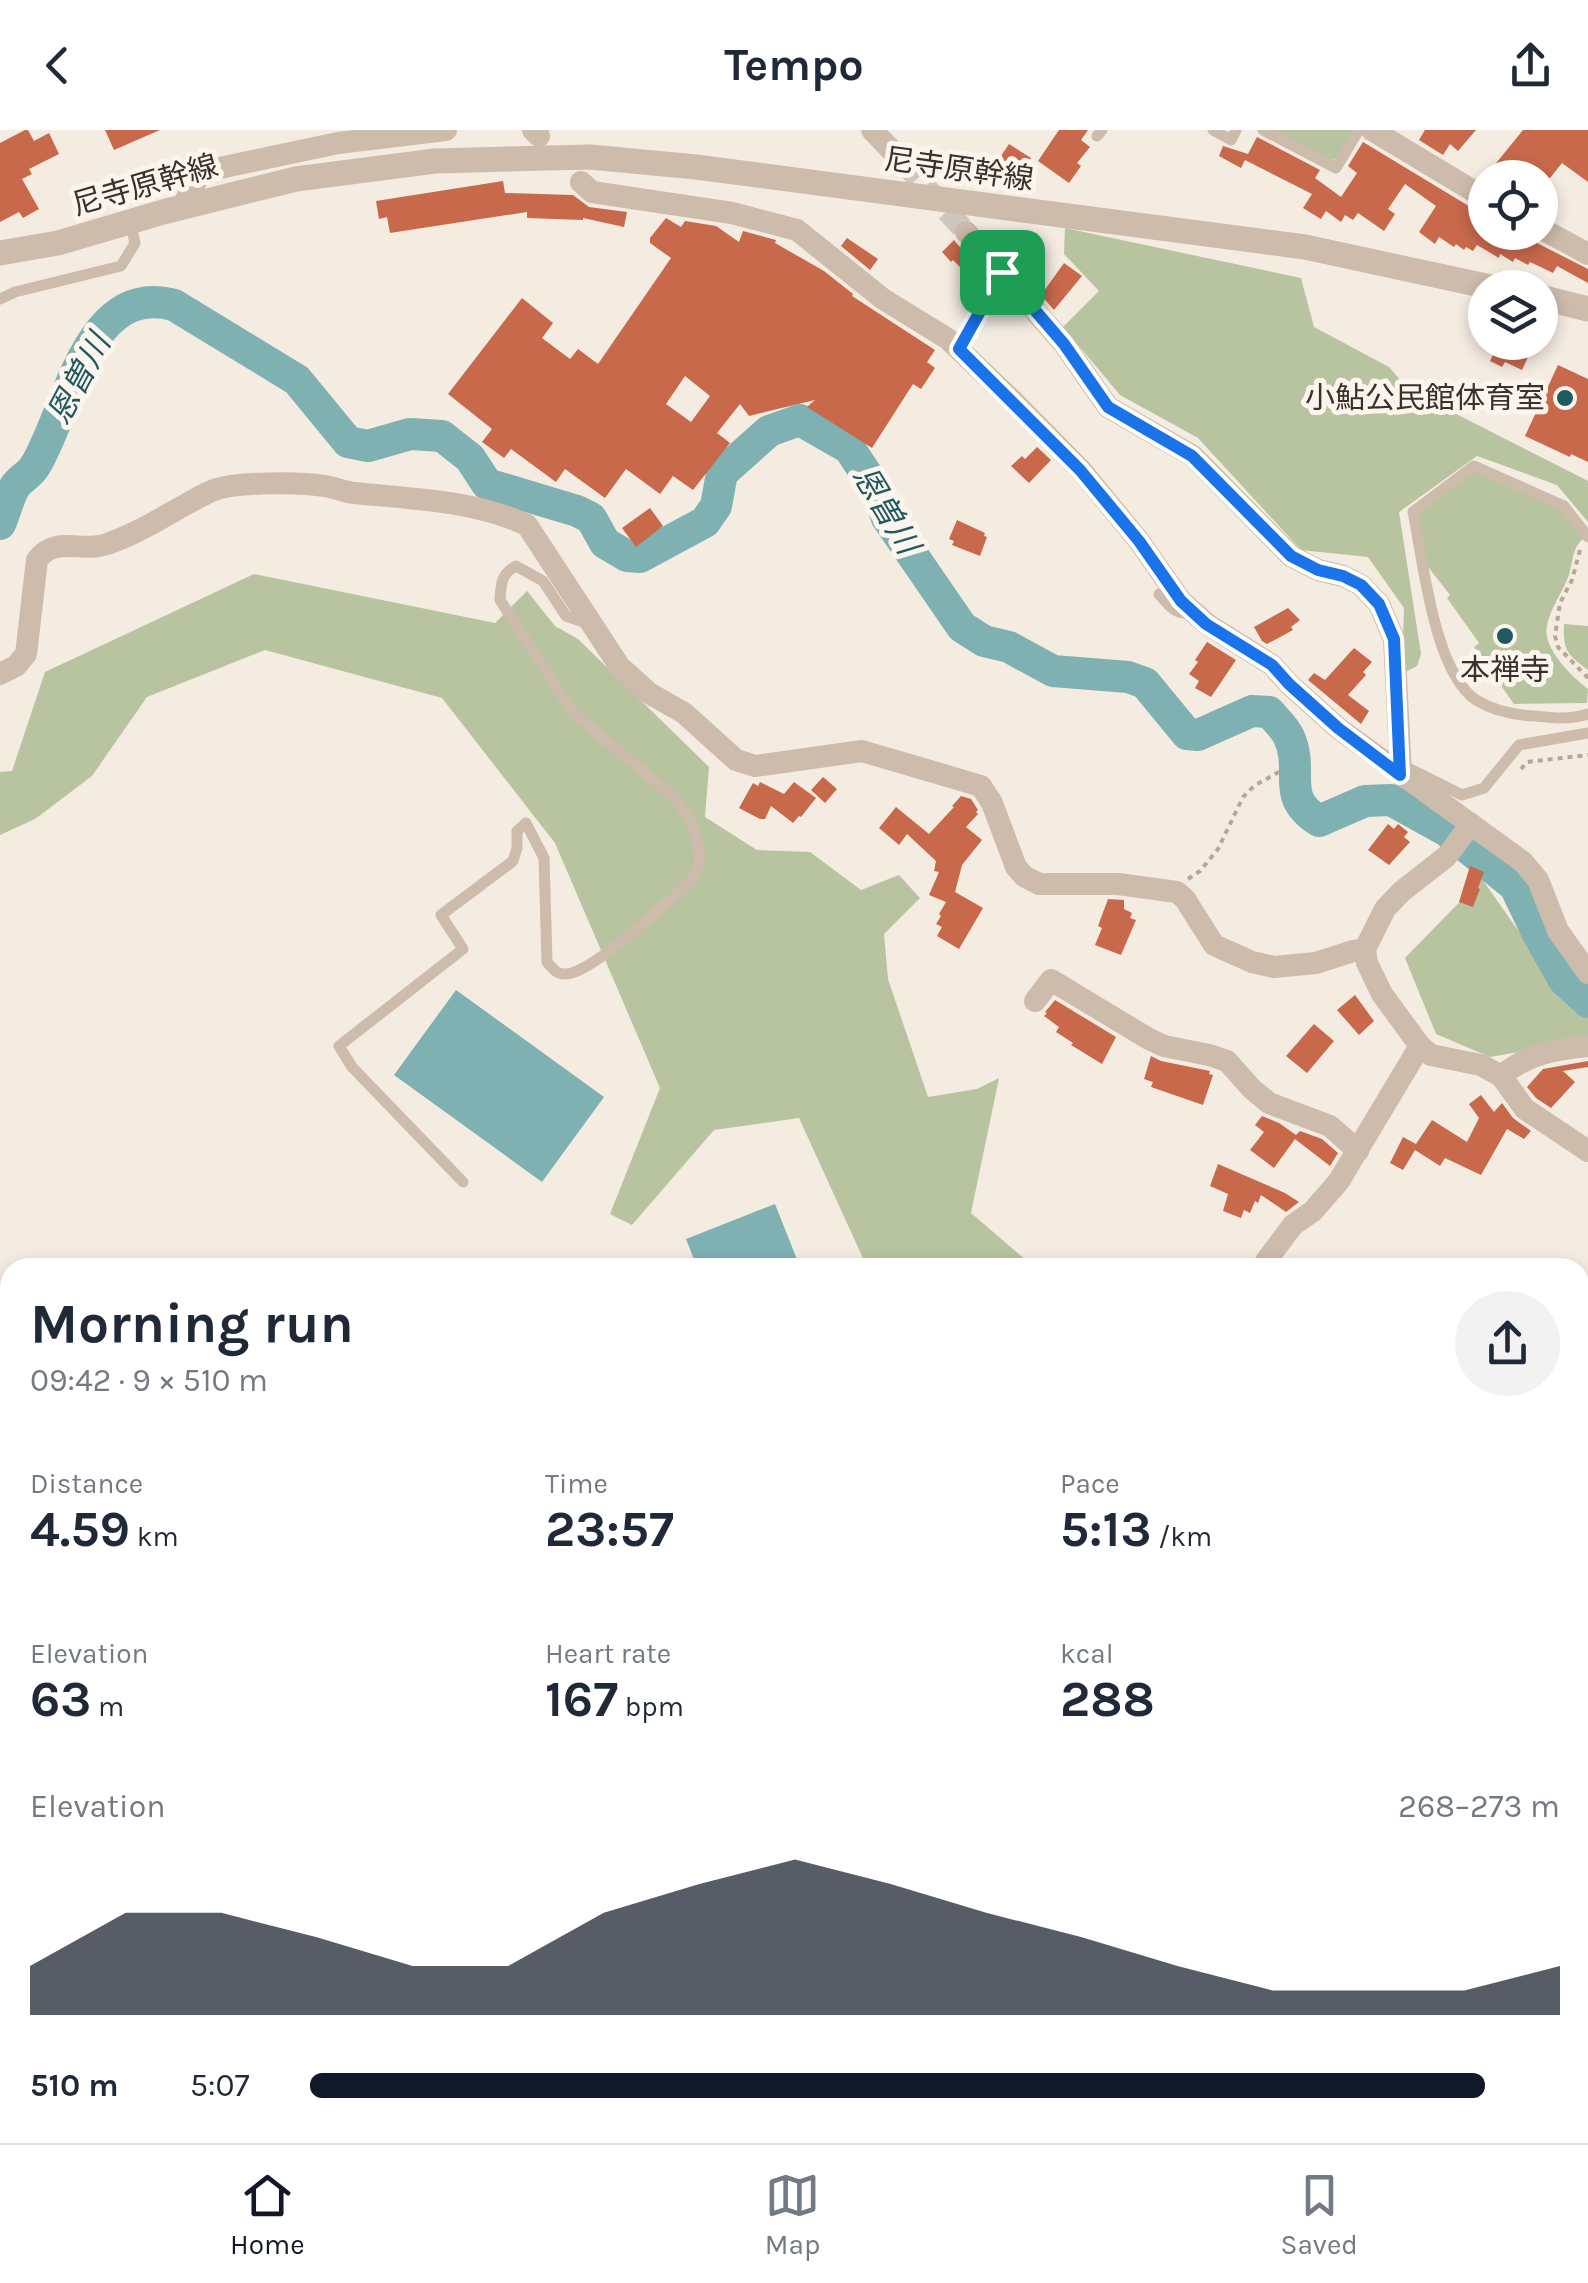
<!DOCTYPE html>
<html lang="en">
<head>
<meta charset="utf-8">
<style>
	body { margin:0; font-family:Karla,"Noto Sans JP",sans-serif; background:#f2f2f3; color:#1f2937; height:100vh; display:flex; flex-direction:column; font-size:38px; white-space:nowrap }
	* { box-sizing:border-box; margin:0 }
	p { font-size:32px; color:#747a83 }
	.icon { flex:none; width:55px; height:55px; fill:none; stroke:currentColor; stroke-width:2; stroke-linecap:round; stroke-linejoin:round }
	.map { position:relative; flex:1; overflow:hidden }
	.side { position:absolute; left:0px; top:1128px; width:1590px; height:888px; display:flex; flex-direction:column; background:#fff; border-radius:30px 30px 0 0; box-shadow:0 5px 15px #0003 }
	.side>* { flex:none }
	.controls { position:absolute; left:1468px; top:30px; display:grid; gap:20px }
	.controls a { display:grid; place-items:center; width:90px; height:90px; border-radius:50%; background:#fff; box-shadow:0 5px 15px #0003; font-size:50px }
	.pin { position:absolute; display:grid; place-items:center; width:85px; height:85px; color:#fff; margin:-42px; border-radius:20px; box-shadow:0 5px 15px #0006 }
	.round { display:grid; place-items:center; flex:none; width:105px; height:105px; border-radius:52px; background:#f2f2f3 }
	.summary { display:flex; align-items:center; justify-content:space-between; height:170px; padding:0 30px }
	h1 { font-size:55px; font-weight:700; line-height:75px }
	.stats { display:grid; grid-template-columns:repeat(3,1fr); gap:15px; height:170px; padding:10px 30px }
	.stats div { display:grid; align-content:center }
	.stats b { font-size:50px; font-weight:700 }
	.stats small { font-size:28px; font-weight:400 }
	.stats p { font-size:28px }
	.chart { height:280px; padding:20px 30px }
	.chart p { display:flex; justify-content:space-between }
	.chart svg { width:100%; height:180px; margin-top:10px; fill:#111827; opacity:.7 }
	ul { padding:0 30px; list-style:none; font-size:32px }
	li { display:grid; grid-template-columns:160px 120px 1fr; align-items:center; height:75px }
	li i { height:25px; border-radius:12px; background:#111827 }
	header { display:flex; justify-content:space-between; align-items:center; height:130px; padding:0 30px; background:#fff; font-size:45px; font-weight:700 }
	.tab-bar { display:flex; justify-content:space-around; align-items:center; height:140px; border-top:2px solid #e0e1e3; background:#fff; font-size:28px; color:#747a83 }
	.tab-bar a { display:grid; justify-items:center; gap:5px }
	.tab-bar .current { color:#111827 }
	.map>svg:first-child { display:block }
	.green { fill:#b8c4a0 }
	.water { fill:#7fb0b2 }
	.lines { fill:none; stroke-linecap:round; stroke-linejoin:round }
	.river { stroke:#7fb0b2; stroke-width:32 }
	.building { fill:#c8694b; fill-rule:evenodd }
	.minor-tunnel { stroke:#cfc6bd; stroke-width:22; stroke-dasharray:22 11; stroke-linecap:butt }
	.path { stroke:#b9a596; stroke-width:4; stroke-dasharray:5 5; stroke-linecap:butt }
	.service { stroke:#cdbbac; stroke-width:11 }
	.minor { stroke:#cdbbac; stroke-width:22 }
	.tertiary { stroke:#cdbbac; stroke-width:25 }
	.route-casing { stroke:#fff; stroke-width:20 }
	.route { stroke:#1a73e8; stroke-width:12 }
	.poi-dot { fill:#1f5a5e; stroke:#fbf5ee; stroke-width:4 }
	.labels { text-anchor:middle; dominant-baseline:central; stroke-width:10; stroke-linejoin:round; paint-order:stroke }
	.street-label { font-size:30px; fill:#3b302b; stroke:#fbf5ee }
	.poi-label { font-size:30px; fill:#3b302b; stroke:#fbf5ee; text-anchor:end }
	.water-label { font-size:32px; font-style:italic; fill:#1f5a5e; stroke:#fbf5ee }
</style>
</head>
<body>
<header><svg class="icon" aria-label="back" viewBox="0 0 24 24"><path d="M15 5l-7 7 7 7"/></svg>Tempo<svg class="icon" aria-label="share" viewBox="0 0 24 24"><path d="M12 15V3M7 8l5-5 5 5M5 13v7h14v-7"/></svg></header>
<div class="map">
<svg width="1588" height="2013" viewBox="0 0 1588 2013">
	<rect width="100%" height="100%" fill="#f4ebe1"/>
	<!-- green -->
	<g class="green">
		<polygon points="1271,0 1356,0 1340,27 1330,31"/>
		<polygon points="1065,98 1301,148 1314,197 1389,237 1409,260 1588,351 1588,392 1557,355 1477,326 1399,382 1421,524 1417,536 1402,544 1404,478 1368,427 1301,420 1198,308 1120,265 1063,197 1099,161 1064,124"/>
		<path d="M 1473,340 L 1561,378 L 1583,409 C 1572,418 1573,432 1569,445 C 1563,462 1550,478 1547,496 C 1542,518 1572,547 1588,559 L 1587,573 L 1514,574 L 1474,517 L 1479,513 L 1447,468 L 1450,465 L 1425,433 L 1417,384 Z"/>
		<polygon points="254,444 495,493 527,461 555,496 578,509 709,637 705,687 757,720 810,722 861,760 899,745 920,768 884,804 888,849 928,967 977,959 999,948 971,1083 1034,1137 867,1137 799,988 714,1000 632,1095 610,1084 660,958 555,713 442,568 265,520 147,567 92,646 35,689 0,705 0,642 12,641 45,542"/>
		<path d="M 1564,494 L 1588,496 L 1588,540 C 1567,524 1563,521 1564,494 Z"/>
		<polygon points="1482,749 1576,883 1588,883 1588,910 1490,927 1436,904 1405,828"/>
		<polygon points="0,1171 10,1183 10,1462 0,1476"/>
		<polygon points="1588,1602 1588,1976 1580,1973 1580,1607"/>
		<polygon points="524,2005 766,2005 764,2013 534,2013"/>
		<polygon points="1143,2005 1259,2005 1260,2013 1144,2013"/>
	</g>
	<!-- water -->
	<g class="water">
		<polygon points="456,860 604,967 542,1052 394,945"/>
		<polygon points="775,1074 800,1137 697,1137 686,1109"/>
	</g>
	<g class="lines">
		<!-- river -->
		<path class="river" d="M 0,394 C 5,383 8,369 14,358 C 19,349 30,345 35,336 C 68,283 86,151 174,175 L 297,250 L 348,312 L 368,316 L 410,304 L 442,306 L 470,328 L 487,354 L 577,381 L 591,388 L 605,413 L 627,426 L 640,427 L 705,392 L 716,376 L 722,343 L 769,301 L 800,290 L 849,318 L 877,360 L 887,388 L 962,497 L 984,511 L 1009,517 L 1053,541 L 1128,547 L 1145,553 L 1187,604 L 1198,605 L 1252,581 L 1269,582 C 1275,589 1285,598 1289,607 C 1305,643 1279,666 1319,691 L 1365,671 L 1391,670 L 1447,701 L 1515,756 L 1538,804 L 1564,850 L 1588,872"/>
	</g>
	<!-- building -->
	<g class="building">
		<polygon points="25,0 28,0 34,11 49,3 59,24 29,39 32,44 22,49 39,79 23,88 19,82 0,92 0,13"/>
		<polygon points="105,0 160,0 114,20"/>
		<polygon points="1059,0 1088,0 1081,10 1090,17 1077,33 1081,36 1069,53 1038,31"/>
		<polygon points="1425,0 1476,0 1458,21 1450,14 1443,25 1419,10"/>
		<polygon points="1523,0 1588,0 1588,52 1562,33 1550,48 1484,48"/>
		<polygon points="1257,7 1320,40 1315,48 1341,67 1357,43 1348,36 1363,12 1477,81 1485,83 1485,102 1521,102 1533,111 1588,139 1588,153 1557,136 1553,143 1530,132 1528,135 1515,128 1513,132 1500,124 1499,128 1477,115 1473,121 1466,117 1464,120 1456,114 1454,117 1439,107 1435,114 1419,102 1436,76 1405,54 1388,79 1395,84 1384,101 1358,83 1353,90 1345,85 1341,92 1326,81 1321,89 1303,78 1312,64 1245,30 1241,38 1219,26 1223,16 1248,24"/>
		<polygon points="1009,14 1031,28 1019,46 997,32"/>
		<polygon points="503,51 505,63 573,65 589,77 627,82 624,97 583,88 583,90 527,88 527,82 390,103 387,87 379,89 376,71"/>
		<path d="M 666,88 L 681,97 L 685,91 L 716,96 L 739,112 L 743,101 L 776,110 L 775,113 L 824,141 L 853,164 L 852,166 L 935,220 L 927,232 L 935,238 L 921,259 L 913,254 L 872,318 L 807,277 L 815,270 L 749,286 L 740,274 L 717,303 L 730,313 L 693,360 L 673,346 L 660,364 L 626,339 L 605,368 L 565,339 L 556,352 L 511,319 L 504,328 L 482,312 L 492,299 L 448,264 L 522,168 L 553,193 L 542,208 L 570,229 L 578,219 L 598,234 L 671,128 L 650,113 L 650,108 ZM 685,246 L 710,266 L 691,292 L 666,274 Z"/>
		<polygon points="847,108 878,129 870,140 841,116"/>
		<polygon points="954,110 979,140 971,148 953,130 951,132 942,122"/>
		<polygon points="1064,133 1082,146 1054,180 1041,165"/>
		<polygon points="1499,212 1535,212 1522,240 1505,232 1502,237 1490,231"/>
		<polygon points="1558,235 1588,249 1588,332 1571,324 1570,327 1525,306"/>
		<polygon points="1037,317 1051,330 1029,353 1011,336 1022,326 1025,329"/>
		<polygon points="650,378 663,396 636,417 622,398"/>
		<polygon points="957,390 985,403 984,406 987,407 980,426 952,415 954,411 949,409"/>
		<polygon points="1288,478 1300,490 1291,497 1293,500 1267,514 1262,511 1254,497"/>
		<polygon points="1207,512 1236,530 1211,567 1195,558 1199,551 1189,544 1198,532 1195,530"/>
		<polygon points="1354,518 1372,532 1363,542 1366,545 1348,565 1369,581 1361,594 1308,550 1314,543 1325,550"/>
		<polygon points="823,647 837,659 825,673 811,660"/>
		<polygon points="760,652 784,664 794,652 816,668 801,687 799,686 793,693 771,676 765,689 760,689 739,678 753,653 758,656"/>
		<polygon points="961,666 971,669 978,680 976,682 978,684 966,697 982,710 962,735 955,762 983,778 959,819 937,806 942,797 936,794 941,786 939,784 946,772 929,765 939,742 934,741 936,731 907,704 899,715 879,698 896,677 929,704 954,677 952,676"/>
		<polygon points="1388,694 1394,699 1398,694 1408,702 1404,707 1410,712 1389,735 1368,720"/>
		<polygon points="1470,736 1484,742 1478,758 1480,759 1473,777 1459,772"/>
		<polygon points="1108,769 1124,770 1124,779 1132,783 1130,788 1136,790 1121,825 1095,815 1102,798 1098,796"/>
		<polygon points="1355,865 1374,891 1359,905 1337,880"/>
		<polygon points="1055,870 1116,907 1102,934 1071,915 1073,913 1056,902 1059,897 1044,886 1047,883 1045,882"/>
		<polygon points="1314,894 1334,911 1307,943 1286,926"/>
		<polygon points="1151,926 1161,931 1210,941 1209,944 1213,945 1203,975 1151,957 1153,952 1144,949"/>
		<polygon points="1588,931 1588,937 1563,941 1575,952 1551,978 1536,968 1527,957 1543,939"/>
		<polygon points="1481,965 1494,982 1502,973 1513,988 1531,1001 1524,1009 1507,999 1481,1045 1445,1028 1440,1036 1415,1020 1403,1040 1390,1033 1403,1007 1416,1014 1432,990 1467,1012 1479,988 1469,974"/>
		<polygon points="1262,986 1279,993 1296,1005 1300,1001 1322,1009 1338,1023 1330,1036 1295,1009 1274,1038 1250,1020 1264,1002 1255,995"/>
		<polygon points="1218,1034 1285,1063 1299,1072 1286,1082 1261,1065 1258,1073 1255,1071 1250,1083 1244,1080 1241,1088 1223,1081 1228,1064 1210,1056"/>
	</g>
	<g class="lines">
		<!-- minor-tunnel -->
		<polyline class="minor-tunnel" points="903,32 966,102"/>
		<!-- path -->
		<g class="path">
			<polyline points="968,202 990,162"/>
			<polyline points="1580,420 1572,450 1560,473 1555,506 1558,517 1588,548"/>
			<polyline points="1521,639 1527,632 1588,625"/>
			<polyline points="1188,749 1200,741 1218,719 1243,667 1254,656 1284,639"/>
			<polyline points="1580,1301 1588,1304"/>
			<polyline points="473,2005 473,2013"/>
			<polyline points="190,2009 194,2009 200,2005"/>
			<polyline points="23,2013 28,2005"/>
		</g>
		<!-- service -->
		<g class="service">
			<polyline points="1213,0 1231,10 1236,0"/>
			<polyline points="1263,0 1336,38 1359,0"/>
			<polyline points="1097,6 1102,0"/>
			<polyline points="0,169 15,162 121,136 135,113 130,92"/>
			<path d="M 1588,407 L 1564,376 L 1474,336 L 1413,382 C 1423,430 1434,542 1476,570 C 1494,581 1514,585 1534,586 C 1553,588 1570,590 1588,584"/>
			<path d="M 1159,464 C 1167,473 1174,484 1187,483"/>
			<polyline points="1408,638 1462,665 1484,658 1519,615 1588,603"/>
			<path d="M 463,1052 L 352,937 L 339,916 L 463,819 L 441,785 L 513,731 L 517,718 L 517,701 L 526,693 L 544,728 L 547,832 C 552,838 557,845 566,844 C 593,843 669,770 692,750 L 699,735 L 700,723 L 691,691 L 683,679 L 674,667 L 574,584 L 500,470 C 501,454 501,444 516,436 L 543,451 L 566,486 L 589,494"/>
			<polyline points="598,2013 603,2005"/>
		</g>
		<!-- minor -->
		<g class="minor">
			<polyline points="533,0 539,6"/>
			<polyline points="872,0 903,32"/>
			<polyline points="1372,0 1485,68"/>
			<polyline points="581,52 592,62 732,83 797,100 883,169 948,209 1012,270 1081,340 1139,411 1181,471 1207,494 1272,535 1289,554 1338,598 1523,732 1538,750 1558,801 1588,843"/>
			<polyline points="182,77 201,42 338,13 446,0"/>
			<polyline points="1540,98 1588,124"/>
			<polyline points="966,102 1064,214 1108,277 1193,326 1291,426 1318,440 1343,446 1361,455 1379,474 1394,509 1401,645"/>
			<path d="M 0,544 L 16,536 L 26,524 L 37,430 C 55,405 82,423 107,414 C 134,405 158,390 183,376 C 194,370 205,363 217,359 C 241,352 299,352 324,356 C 334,357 344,362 354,363 C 412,369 474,370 527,395 L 620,537 L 649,563 L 684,583 L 736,630 L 755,636 L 862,621 L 981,656 L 992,673 L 1016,737 L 1024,746 L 1039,754 L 1118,754 L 1177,762 L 1185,769 L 1214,815 L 1252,832 L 1274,837 L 1316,833 L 1353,821 L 1365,819"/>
			<polyline points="1471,694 1447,726 1401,762 1385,779 1365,819 1367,833 1382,864 1420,916 1431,925 1481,935 1501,946 1525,979 1588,1021"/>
			<polyline points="1035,871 1051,850 1149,909 1164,916 1209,925 1227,931 1252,959 1269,973 1330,996 1358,1021"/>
			<path d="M 1501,946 C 1529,923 1553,920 1588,916"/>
			<polyline points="1264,1138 1266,1131 1293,1095 1313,1081 1339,1051 1420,916"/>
			<polyline points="1580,1362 1588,1361"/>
			<path d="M 10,1577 C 0,1592 0,1603 10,1619"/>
			<polyline points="0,1745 10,1725"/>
			<polyline points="0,1749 10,1775"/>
			<polyline points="0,1799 10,1795"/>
			<polyline points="1338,2005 1339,2013"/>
			<polyline points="169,2013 169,2005"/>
		</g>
		<!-- tertiary -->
		<g class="tertiary">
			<polyline points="0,123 58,113 163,82 296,49 435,31 590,27 696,37 1305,117 1495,158"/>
			<polyline points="1540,167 1588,179"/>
			<polyline points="1580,1452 1588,1449"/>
			<polyline points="819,2013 823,2005"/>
		</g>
	</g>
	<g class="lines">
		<defs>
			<polygon id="route" points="1002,142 1064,214 1108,277 1192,326 1291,426 1318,440 1343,446 1361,455 1379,474 1394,509 1400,645 1338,598 1289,554 1272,535 1206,494 1181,471 1139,411 1080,340 959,219"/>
		</defs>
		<!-- route casing -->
		<use href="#route" class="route-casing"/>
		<!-- route -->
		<use href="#route" class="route"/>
	</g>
	<!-- markers -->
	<g class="poi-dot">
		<circle cx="1565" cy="268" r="10"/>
		<circle cx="1505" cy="506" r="10"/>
	</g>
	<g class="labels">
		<!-- street labels -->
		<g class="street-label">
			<text transform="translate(959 39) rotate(8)">尼寺原幹線</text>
			<text transform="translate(145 55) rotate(-16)">尼寺原幹線</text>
		</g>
		<!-- poi labels -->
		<g class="poi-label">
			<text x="1545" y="268">小鮎公民館体育室</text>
			<text x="1505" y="540" text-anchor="middle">本禅寺</text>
		</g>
		<!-- water labels -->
		<g class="water-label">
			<text transform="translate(79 249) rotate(-62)">恩曽川</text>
			<text transform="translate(886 380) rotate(59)">恩曽川</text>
		</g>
	</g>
</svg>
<div class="controls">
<a><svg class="icon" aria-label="locate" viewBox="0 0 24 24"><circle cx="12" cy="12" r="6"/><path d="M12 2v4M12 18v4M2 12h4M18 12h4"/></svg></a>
<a><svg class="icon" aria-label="layers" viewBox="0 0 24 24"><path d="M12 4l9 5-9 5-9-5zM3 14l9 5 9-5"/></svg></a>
</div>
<div class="pin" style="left:1002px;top:142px;background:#1e9e55"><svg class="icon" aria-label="arrive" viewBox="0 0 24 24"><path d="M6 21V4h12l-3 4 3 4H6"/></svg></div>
<section class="side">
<div class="summary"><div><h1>Morning run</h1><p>09:42 · 9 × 510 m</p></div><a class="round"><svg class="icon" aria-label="share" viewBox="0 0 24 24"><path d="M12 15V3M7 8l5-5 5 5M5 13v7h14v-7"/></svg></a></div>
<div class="stats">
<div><p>Distance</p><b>4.59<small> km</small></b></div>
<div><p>Time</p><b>23:57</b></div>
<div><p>Pace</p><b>5:13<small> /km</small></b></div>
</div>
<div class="stats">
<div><p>Elevation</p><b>63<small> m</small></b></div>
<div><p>Heart rate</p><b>167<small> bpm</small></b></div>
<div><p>kcal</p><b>288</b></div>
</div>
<div class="chart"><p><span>Elevation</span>268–273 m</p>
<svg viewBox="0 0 160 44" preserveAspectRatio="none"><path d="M0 44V32L10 19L20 19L30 25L40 32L50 32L60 19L70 12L80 6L90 12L100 19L110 25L120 32L130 38L140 38L150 38L160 32V44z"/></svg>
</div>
<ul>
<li><b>510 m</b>5:07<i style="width:94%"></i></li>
</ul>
</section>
</div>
<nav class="tab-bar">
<a class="current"><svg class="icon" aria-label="home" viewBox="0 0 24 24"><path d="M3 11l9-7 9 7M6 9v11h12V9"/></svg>Home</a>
<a><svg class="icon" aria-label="map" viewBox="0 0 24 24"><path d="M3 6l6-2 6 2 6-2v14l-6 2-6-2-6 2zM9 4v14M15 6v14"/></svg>Map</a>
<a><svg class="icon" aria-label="saved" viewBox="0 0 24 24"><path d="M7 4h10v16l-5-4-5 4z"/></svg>Saved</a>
</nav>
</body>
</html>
